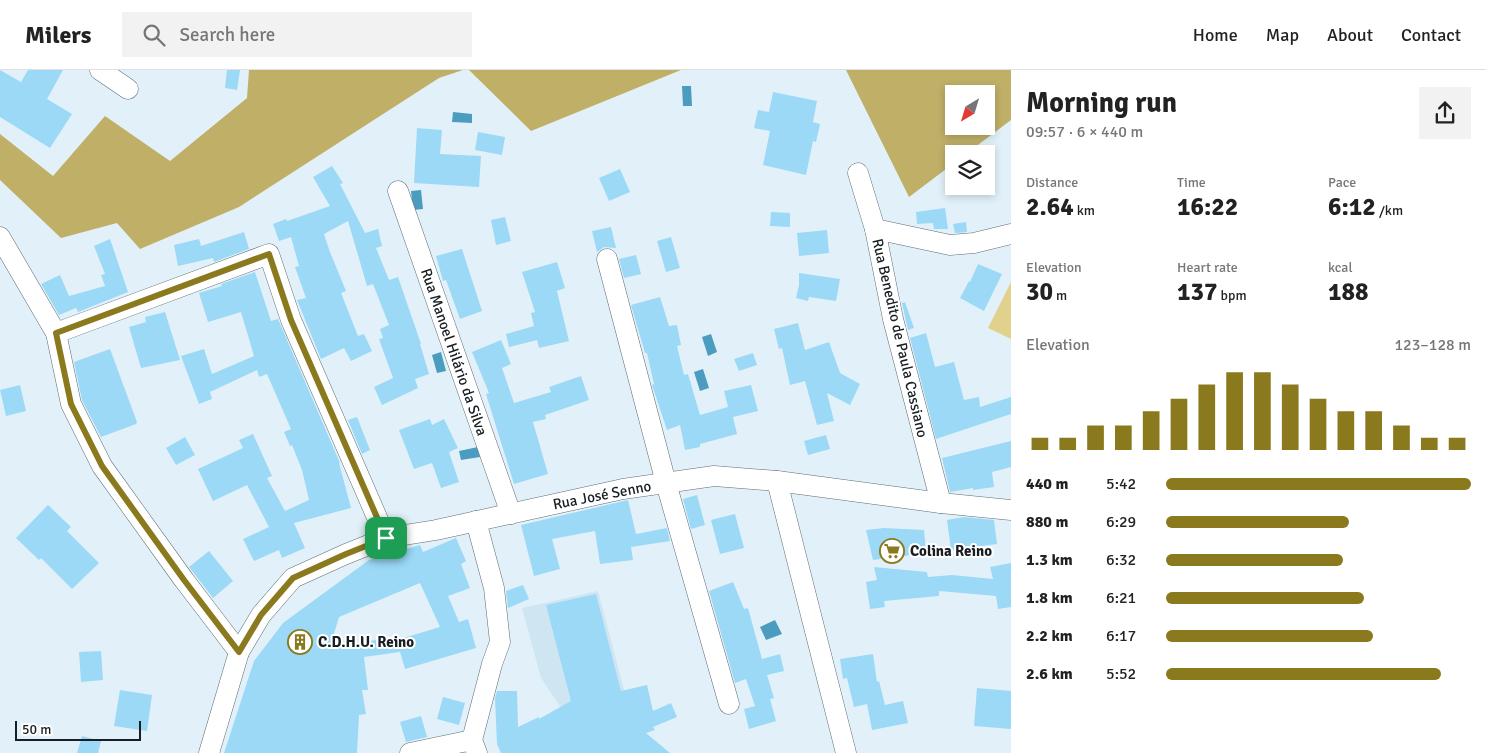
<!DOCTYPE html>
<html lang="en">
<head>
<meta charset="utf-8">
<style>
	body { margin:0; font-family:Signika,sans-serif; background:#f2f2f2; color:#222; height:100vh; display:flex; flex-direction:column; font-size:19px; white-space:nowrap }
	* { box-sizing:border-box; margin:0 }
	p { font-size:16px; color:#767676 }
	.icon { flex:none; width:28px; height:28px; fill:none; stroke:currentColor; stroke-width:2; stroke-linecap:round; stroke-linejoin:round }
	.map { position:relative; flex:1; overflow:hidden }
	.details { display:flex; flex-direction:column; background:#fff; width:475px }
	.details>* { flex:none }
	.needle { width:32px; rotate:218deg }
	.buttons { position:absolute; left:945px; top:15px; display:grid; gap:10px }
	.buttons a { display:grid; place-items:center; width:50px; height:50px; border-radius:0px; background:#fff; box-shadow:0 2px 8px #0003; font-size:25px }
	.scale { position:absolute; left:15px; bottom:12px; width:126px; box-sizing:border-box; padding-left:5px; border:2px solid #181e21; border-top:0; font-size:14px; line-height:18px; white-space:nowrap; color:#181e21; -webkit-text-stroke:4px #fff; paint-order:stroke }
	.pin { position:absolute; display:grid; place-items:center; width:42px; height:42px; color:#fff; margin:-21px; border-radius:10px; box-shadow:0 2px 8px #0006 }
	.round { display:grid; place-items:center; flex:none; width:52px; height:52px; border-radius:0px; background:#f2f2f2 }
	.head { display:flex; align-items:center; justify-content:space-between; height:85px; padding:0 15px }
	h1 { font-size:28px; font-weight:800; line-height:38px }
	.stats { display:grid; grid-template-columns:repeat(3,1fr); gap:8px; height:85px; padding:5px 15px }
	.stats div { display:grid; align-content:center }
	.stats b { font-size:25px; font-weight:800 }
	.stats small { font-size:14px; font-weight:400 }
	.stats p { font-size:14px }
	.chart { height:140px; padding:10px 15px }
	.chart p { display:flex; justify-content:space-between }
	.chart svg { width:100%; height:90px; margin-top:5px; stroke:#8b791e; stroke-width:6 }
	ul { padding:0 15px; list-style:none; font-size:16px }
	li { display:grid; grid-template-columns:80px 60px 1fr; align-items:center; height:38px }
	li i { height:12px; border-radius:6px; background:#8b791e }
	header { display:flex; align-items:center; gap:30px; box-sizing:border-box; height:70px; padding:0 25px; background:#fff; border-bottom:1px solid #e0e0e0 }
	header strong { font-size:24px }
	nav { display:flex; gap:28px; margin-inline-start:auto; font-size:18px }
	.search { width:350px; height:45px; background:#f2f2f2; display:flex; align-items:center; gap:12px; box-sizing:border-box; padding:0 18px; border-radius:0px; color:#767676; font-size:19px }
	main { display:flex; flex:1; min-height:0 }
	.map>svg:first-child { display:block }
	.built { fill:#cfe6f2 }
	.green { fill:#e0d18c }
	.forest { fill:#bfaf67; fill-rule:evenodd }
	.water { fill:#4c9cc0 }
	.building { fill:#9bd9f7; fill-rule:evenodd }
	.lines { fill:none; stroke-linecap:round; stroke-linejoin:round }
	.minor-casing { stroke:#606d74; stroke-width:21 }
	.minor { stroke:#fff; stroke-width:20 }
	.route-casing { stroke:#fff; stroke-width:10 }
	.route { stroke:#8b791e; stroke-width:6 }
	.labels { text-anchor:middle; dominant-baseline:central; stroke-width:4; stroke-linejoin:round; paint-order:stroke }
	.street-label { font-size:15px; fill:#181e21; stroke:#fff }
	.poi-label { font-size:15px; font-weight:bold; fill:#181e21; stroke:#fff; text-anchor:start }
</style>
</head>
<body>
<header>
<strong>Milers</strong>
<div class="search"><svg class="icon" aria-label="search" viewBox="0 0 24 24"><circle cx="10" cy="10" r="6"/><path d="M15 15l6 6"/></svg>Search here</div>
<nav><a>Home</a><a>Map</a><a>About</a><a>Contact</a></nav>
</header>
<main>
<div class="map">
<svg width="1011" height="683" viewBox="0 0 1011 683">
	<rect width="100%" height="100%" fill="#e2f1f9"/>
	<!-- built -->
	<polygon class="built" points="598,521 631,646 576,660 541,608 522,538"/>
	<!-- green -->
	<polygon class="green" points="1011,212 1011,269 988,258"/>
	<!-- forest -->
	<g class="forest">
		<polygon points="249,0 463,0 439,8 239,137 140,179 117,153 61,168 0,110 0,64 53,106 105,46 170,91 247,28"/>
		<polygon points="469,0 681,0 531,61"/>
		<path d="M 846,0 L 1011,0 L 1011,50 L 966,84 L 954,84 L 954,93 L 909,127 ZM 954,24 L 986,24 L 986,56 L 954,56 Z"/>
	</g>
	<!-- water -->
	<g class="water">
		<polygon points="682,16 691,16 692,36 683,36"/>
		<polygon points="453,42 472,44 472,53 452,52"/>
		<polygon points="421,120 423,139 413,140 411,121"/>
		<polygon points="711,264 717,282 708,286 702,267"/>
		<polygon points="441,282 446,301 437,303 432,285"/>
		<polygon points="703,299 709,318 700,321 694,302"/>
		<polygon points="478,377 480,387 461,390 459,381"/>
		<polygon points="775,550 782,564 766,570 760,557"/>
	</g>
	<!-- building -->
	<g class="building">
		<polygon points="0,0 21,12 28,0 63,0 47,29 72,44 50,78 0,47"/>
		<polygon points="227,0 240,0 237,20 225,18"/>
		<polygon points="773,22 817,31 813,52 820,54 816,72 813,71 806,105 763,95 770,61 754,58 758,40 769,42"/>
		<polygon points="417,58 442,60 440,84 481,86 479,117 414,113"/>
		<polygon points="478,62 505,67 502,85 475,80"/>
		<polygon points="332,96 343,113 340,114 365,163 378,159 382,176 376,178 389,210 398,207 421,274 420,274 429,304 415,309 418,318 382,335 374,317 393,308 379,269 383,268 380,259 389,255 373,214 367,216 348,151 324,164 330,182 346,221 341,223 358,266 364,264 372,281 351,291 344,278 321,289 297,230 306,228 295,197 299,196 291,167 279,171 273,154 286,149 287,151 330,136 313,107"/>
		<polygon points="620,99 630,122 609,131 599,108"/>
		<polygon points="945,138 948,159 934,159 933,153 917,154 916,142"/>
		<polygon points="771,142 790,143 790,157 770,156"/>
		<polygon points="505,147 511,171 496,175 491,150"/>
		<polygon points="966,152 967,162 955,163 953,154"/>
		<polygon points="611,157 616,178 604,177 597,182 592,161"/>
		<polygon points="827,160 829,183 799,186 797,163"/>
		<polygon points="244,162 249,179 214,192 213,188 178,196 174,175 199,169 201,176"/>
		<polygon points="671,167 680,198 666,202 657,171"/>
		<polygon points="110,169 128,222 78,242 76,238 59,245 41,214 60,205 69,226 105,216 101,205 105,204 94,176"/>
		<polygon points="462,179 482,241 460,249 446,210 443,211 436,186"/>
		<polygon points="636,185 641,204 624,208 619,189"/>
		<polygon points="557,192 565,218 557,221 569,271 539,278 537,270 509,277 506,264 534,256 531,243 535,242 522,202"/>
		<polygon points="978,194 1002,204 984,241 960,228 969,211 970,212"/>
		<polygon points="255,202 271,251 278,249 340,393 339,393 351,438 294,453 305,478 282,488 279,480 254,491 243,469 269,457 247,415 213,431 198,399 243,378 239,370 253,364 272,406 267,408 285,441 309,430 302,400 292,375 290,376 284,362 291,359 267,304 259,307 257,300 210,322 212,329 199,334 181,286 204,279 212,304 254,286 241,242 208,252 199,223 222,216 221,214"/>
		<polygon points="799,203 840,209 836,231 809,227 808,231 796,228 799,215"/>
		<polygon points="660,227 669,256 677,255 681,275 677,276 684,305 688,304 700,345 728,337 724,321 751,315 758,341 733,347 737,364 700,374 700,377 685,380 680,355 667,360 652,315 654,314 647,283 645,283 631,235"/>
		<polygon points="905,232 914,258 908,260 902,233"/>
		<polygon points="165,242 180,290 141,298 129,257 146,252 145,247"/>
		<polygon points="798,253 805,280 829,272 840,303 860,314 850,335 827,323 834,351 817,355 805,311 790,315 782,278 779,279 774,259"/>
		<polygon points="926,263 935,297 954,292 964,330 979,327 980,337 1011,327 1011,344 936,369 910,268"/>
		<polygon points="501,270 511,294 502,298 514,333 551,322 549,317 581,306 589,330 545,345 546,349 533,352 548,404 514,414 486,324 489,323 472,282"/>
		<polygon points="110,279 137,352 136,354 101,367 82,330 74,292"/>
		<polygon points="753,283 757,295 739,301 734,289"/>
		<polygon points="20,315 26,341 6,346 0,320"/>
		<polygon points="357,347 370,380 362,384 348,350"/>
		<polygon points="430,349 432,355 444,349 458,378 449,382 459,412 441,418 432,393 414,399 399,360"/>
		<polygon points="826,365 830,379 808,385 804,371"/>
		<polygon points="185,367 195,385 176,395 166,378"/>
		<polygon points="1011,371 1011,397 992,402 994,417 973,420 973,418 950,422 942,388"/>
		<polygon points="697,425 705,455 691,459 683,429"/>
		<polygon points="628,430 636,464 667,458 670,471 631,477 633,490 600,494 595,461 552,469 560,499 534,506 521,455"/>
		<polygon points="48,435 71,457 67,461 99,493 72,519 41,488 39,490 16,468"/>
		<polygon points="735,444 744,478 720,484 711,450"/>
		<polygon points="964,447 994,450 997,474 951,480 947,450"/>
		<polygon points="884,458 924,460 926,483 873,490 866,460"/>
		<path d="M 456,468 L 466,491 L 461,494 L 470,518 L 448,526 L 459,552 L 468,549 L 476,578 L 405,599 L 400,582 L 364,587 L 368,620 L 362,620 L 366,644 L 359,645 L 357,683 L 224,683 L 254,591 L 283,553 L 369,490 L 420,475 L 423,482 ZM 420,513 L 440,557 L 377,576 L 376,570 L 330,577 L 339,547 Z"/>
		<polygon points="209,481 233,511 213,528 189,497"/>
		<polygon points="1011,493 1011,537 998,539 996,526 939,521 939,526 884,531 885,537 870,539 866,512 877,510 874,497 927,502 928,507 952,505 993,509 990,497"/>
		<polygon points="733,512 744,539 748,538 762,589 780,584 784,601 767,605 774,628 770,629 776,651 749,659 744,639 755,636 746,609 735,613 709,521"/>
		<polygon points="523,515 529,529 508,538 506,521"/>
		<polygon points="596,524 621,621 647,615 653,641 671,633 677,647 653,657 655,660 646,663 670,683 501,683 497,674 495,628 497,621 517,621 518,657 539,647 539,649 571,631 546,535"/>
		<polygon points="101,581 103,610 81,612 79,582"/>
		<polygon points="873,584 877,612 879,611 885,635 903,631 908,653 872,660 867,634 854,637 847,608 843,609 840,589"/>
		<polygon points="977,618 1011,621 1011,659 974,656"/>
		<polygon points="120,620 152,625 147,661 114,656"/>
		<polygon points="443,627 465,633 459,655 437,649"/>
		<polygon points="421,646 427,667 406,672 400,652"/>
		<polygon points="82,666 101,671 98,683 77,683"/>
	</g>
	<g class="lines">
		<defs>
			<g id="minor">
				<polyline points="100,0 128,19"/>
				<polyline points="858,103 875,159 893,249 941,433"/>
				<polyline points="398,121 511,444"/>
				<polyline points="875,159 950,175 974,173 1011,164"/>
				<polyline points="0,167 56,263 71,334 102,396 184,510 239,582"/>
				<polyline points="607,189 666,413 729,634"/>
				<polyline points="56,263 269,184 291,250 386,468"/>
				<polyline points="777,411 846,683"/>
				<polyline points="476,451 494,518 500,572 492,594 472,670 477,683"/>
				<polyline points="209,683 239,582 261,545 293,508 346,484 386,468 436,460 623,419 714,406 777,411 941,433 1011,440"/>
				<polyline points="410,683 472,670"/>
			</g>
		</defs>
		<!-- minor casing -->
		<use href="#minor" class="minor-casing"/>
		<!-- minor -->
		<use href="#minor" class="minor"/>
	</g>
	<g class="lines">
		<defs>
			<polygon id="route" points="269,184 291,250 386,468 346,484 293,508 261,545 239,582 184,510 102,396 71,334 56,263"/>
		</defs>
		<!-- route casing -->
		<use href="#route" class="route-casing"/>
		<!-- route -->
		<use href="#route" class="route"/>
	</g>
	<!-- icons -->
	<defs>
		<symbol id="supermarket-ring" viewBox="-11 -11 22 22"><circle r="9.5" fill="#fff" stroke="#8b791e" stroke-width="1.5"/><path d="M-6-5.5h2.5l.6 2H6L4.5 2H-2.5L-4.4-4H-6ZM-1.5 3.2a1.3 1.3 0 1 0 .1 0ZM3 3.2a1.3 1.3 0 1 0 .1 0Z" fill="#8b791e"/></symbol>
		<symbol id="building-ring" viewBox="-11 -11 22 22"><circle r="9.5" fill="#fff" stroke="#8b791e" stroke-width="1.5"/><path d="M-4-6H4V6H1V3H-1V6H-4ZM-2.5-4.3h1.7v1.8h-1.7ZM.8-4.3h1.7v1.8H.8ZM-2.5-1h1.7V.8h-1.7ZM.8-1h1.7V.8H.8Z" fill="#8b791e"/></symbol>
	</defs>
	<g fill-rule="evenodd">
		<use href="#supermarket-ring" x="878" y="467" width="28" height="28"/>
		<use href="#building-ring" x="286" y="558" width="28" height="28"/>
	</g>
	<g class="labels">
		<!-- street labels -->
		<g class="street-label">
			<text transform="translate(900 268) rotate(77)">Rua Benedito de Paula Cassiano</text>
			<text transform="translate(454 282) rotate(71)">Rua Manoel Hilário da Silva</text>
			<text transform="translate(602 425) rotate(-11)">Rua José Senno</text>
		</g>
		<!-- poi labels -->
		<g class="poi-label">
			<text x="910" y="481">Colina Reino</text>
			<text x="318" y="572">C.D.H.U. Reino</text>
		</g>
	</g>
</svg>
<div class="buttons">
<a><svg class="needle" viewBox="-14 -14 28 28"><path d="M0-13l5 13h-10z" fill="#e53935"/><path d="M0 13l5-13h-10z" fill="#767676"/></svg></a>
<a><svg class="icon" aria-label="layers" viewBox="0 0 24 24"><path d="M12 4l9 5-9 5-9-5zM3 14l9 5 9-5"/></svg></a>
</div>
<div class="scale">50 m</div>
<div class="pin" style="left:386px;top:468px;background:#1e9e55"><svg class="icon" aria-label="arrive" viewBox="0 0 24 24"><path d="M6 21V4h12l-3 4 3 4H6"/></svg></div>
</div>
<section class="details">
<div class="head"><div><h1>Morning run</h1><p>09:57 · 6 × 440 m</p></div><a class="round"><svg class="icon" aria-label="share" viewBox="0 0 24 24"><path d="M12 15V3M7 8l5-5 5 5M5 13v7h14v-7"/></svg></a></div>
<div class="stats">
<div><p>Distance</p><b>2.64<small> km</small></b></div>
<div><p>Time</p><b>16:22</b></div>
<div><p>Pace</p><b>6:12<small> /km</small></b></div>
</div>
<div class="stats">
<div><p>Elevation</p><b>30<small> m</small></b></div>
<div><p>Heart rate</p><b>137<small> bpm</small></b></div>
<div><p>kcal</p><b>188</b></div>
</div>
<div class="chart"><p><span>Elevation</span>123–128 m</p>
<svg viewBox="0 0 160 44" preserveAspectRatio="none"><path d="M5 44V38M15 44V38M25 44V32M35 44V32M45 44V25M55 44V19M65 44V12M75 44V6M85 44V6M95 44V12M105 44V19M115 44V25M125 44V25M135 44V32M145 44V38M155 44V38"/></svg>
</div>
<ul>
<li><b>440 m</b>5:42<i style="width:100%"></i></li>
<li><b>880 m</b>6:29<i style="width:60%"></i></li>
<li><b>1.3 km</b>6:32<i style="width:58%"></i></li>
<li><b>1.8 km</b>6:21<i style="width:65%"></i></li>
<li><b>2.2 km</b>6:17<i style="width:68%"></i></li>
<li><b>2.6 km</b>5:52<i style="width:90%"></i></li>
</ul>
</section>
</main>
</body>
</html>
